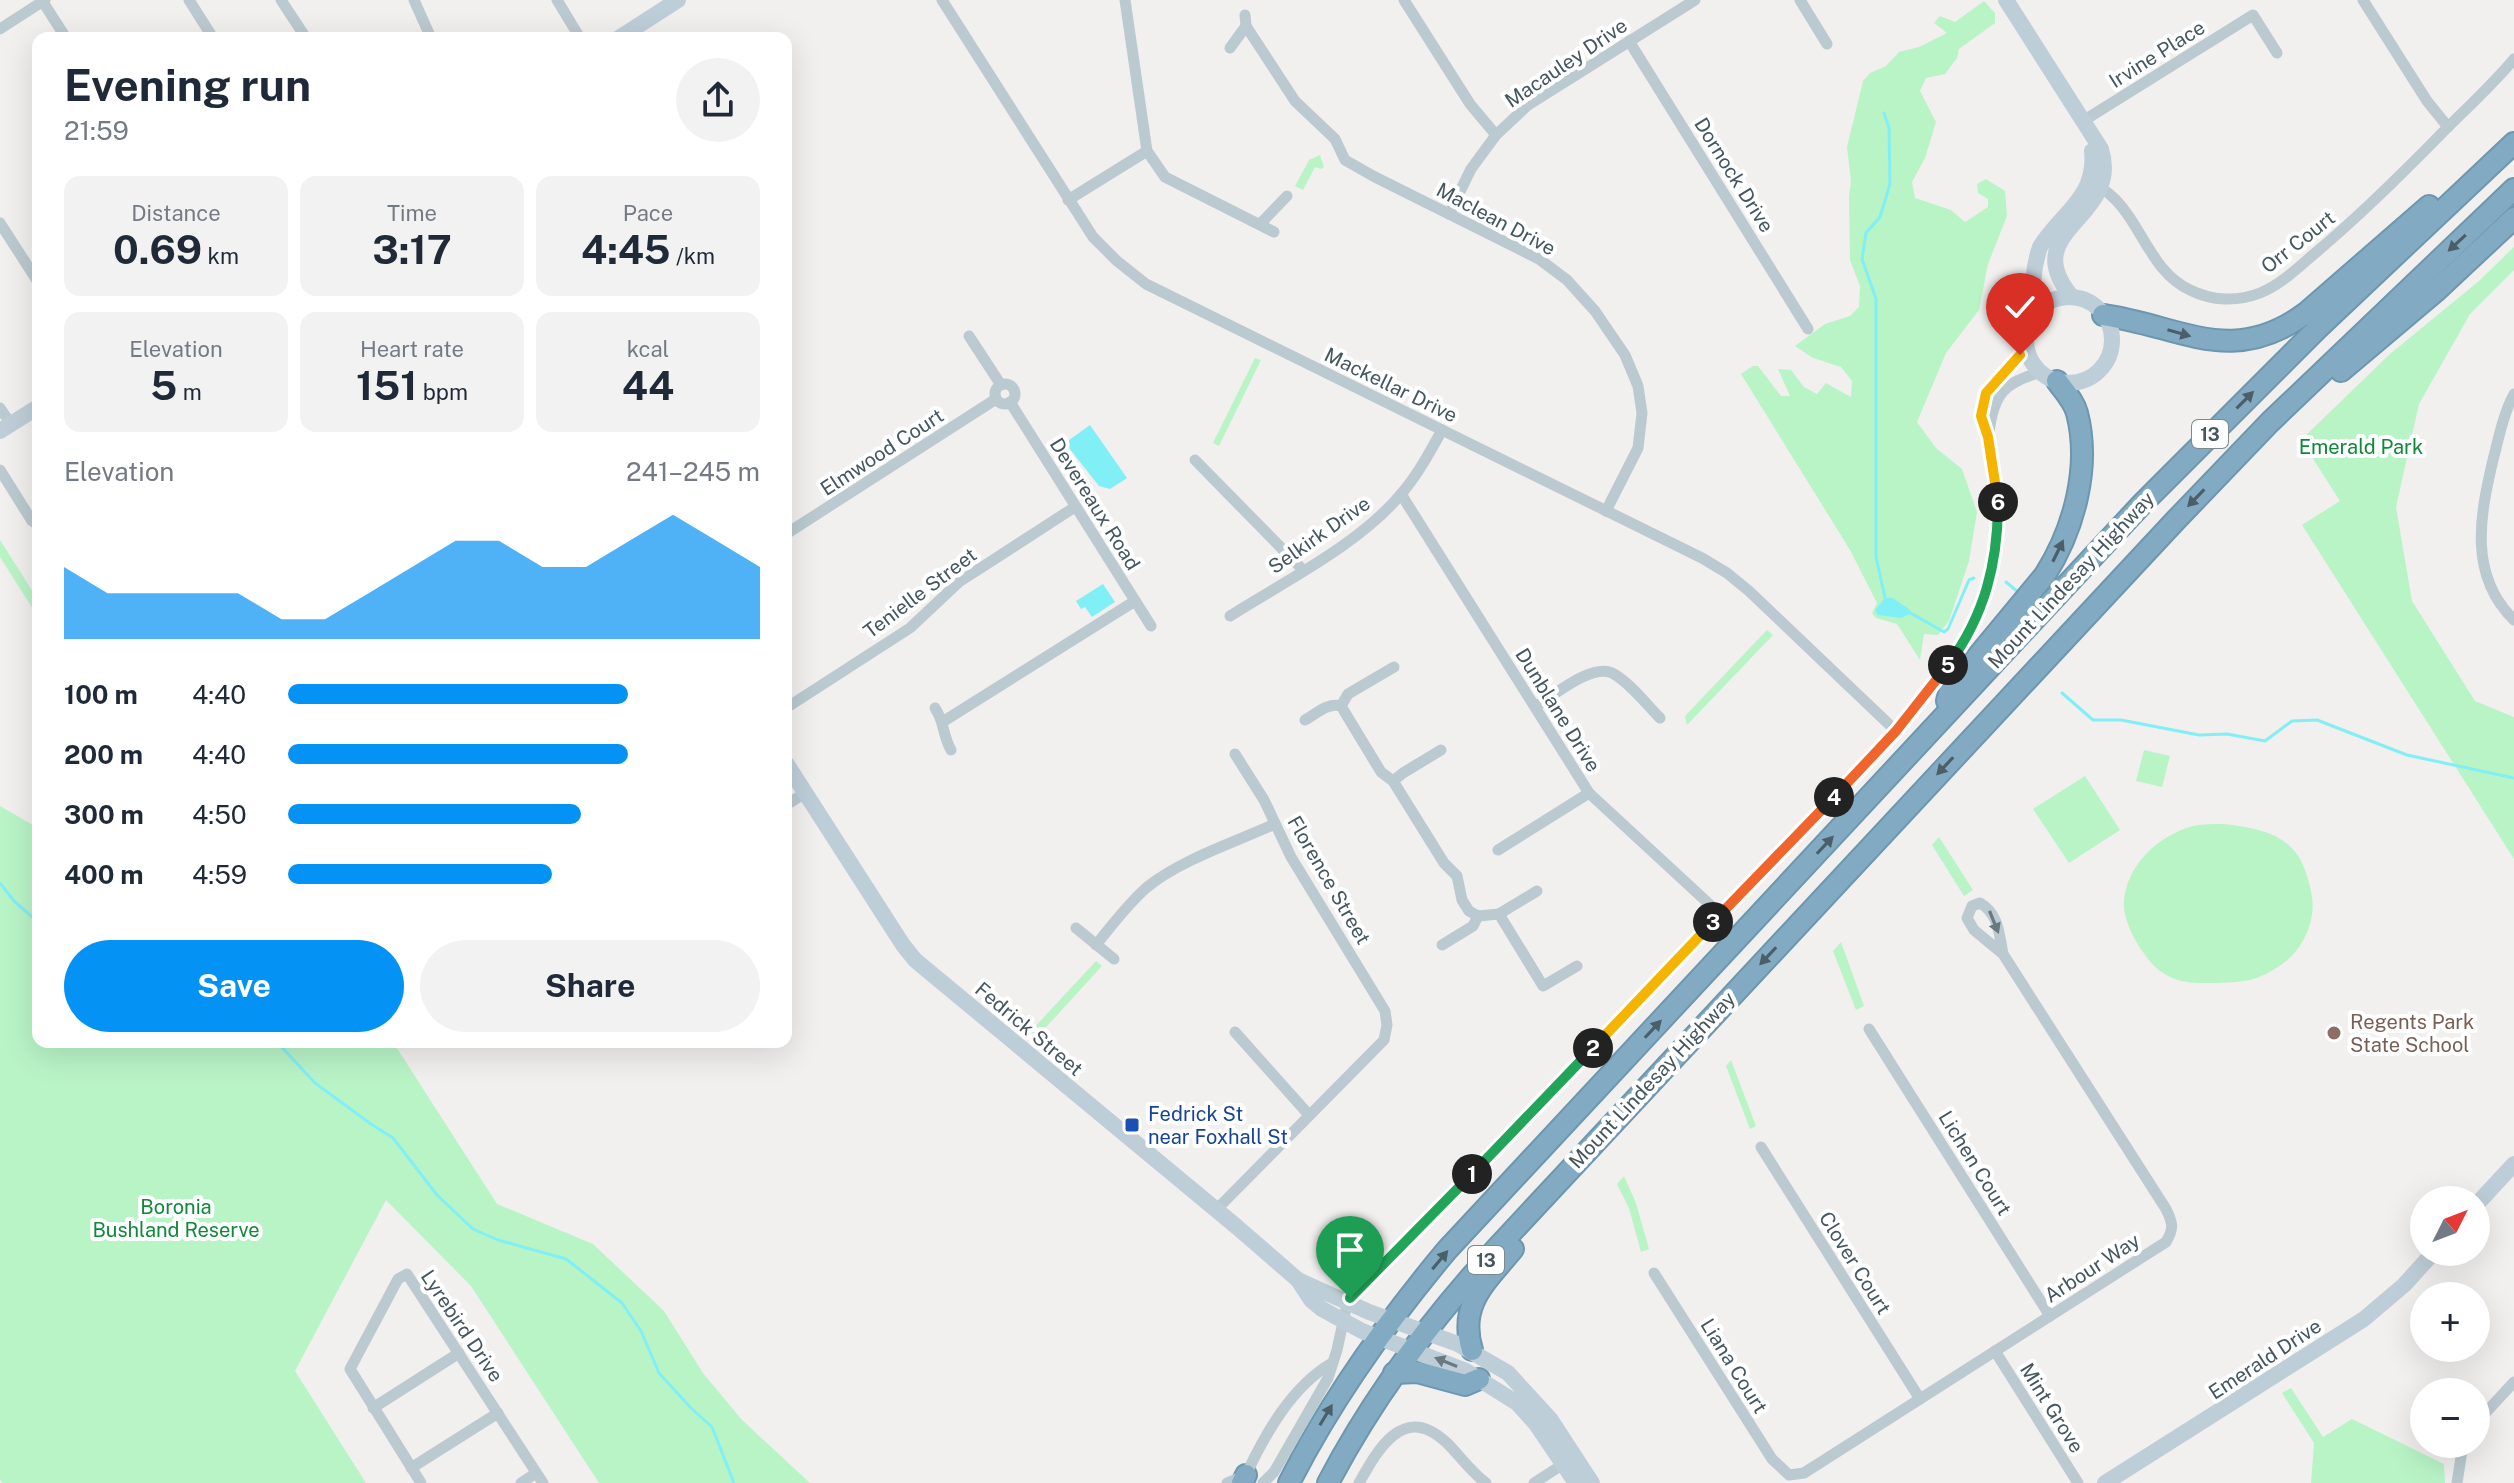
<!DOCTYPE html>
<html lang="en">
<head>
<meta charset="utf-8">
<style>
	body { margin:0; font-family:"Public Sans",sans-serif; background:#f2f2f3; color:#1f2937; height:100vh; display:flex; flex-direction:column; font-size:30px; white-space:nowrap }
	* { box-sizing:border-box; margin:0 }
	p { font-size:26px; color:#747a83 }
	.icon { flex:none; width:44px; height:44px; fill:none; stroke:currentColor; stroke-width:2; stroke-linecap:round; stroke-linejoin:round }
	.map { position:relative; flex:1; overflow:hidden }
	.drawer { position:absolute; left:32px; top:32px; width:760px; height:1016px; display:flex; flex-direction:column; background:#fff; border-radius:16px; box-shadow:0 8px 32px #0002 }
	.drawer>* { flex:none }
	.needle { width:52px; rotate:48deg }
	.buttons { position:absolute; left:2410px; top:1186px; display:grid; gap:16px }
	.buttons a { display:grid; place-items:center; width:80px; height:80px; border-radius:50%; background:#fff; box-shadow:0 8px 32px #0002; font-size:40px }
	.pin { position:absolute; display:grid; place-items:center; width:68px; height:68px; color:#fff; margin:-82px -34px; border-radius:50% 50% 50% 0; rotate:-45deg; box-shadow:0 0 8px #0007 }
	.pin .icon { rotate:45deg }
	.km { position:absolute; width:40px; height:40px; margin:-20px; border-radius:50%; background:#222; color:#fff; font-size:22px; line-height:40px; text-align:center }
	.round { display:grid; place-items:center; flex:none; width:84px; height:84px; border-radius:42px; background:#f2f2f3 }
	.head { display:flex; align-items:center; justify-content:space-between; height:136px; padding:0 32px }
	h1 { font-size:44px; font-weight:700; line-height:60px }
	.metrics { display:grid; grid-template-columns:repeat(3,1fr); gap:12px; height:136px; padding:8px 32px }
	.metrics div { display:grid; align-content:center; border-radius:16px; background:#f2f2f3; text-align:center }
	.metrics b { font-size:40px; font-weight:700 }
	.metrics small { font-size:22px; font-weight:400 }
	.metrics p { font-size:22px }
	.chart { height:224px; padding:16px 32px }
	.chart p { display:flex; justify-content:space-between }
	.chart svg { width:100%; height:144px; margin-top:8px; fill:#0592f5; opacity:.7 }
	.action { display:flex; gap:16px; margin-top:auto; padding:16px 32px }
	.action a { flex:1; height:92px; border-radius:48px; background:#0592f5; color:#fff; font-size:32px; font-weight:700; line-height:92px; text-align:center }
	.action a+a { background:#f2f2f3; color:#1f2937 }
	ul { padding:0 32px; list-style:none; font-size:26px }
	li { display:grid; grid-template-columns:128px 96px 1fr; align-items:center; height:60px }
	li i { height:20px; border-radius:10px; background:#0592f5 }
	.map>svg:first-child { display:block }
	.green { fill:#b9f4c7 }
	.water { fill:#81eff6 }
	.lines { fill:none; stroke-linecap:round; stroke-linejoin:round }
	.stream { stroke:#81eff6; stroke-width:3 }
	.highway-casing { stroke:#6d96af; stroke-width:24 }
	.street { stroke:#bbcad0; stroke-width:11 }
	.secondary { stroke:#beced8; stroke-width:16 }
	.highway { stroke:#82abc3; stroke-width:20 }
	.oneway { fill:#4b5e69 }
	.oneway2 { fill:#687981 }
	.oneway3 { fill:#697a83 }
	.split-1-casing { stroke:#fff; stroke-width:16 }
	.split-2-casing { stroke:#fff; stroke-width:16 }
	.split-3-casing { stroke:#fff; stroke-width:16 }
	.split-4-casing { stroke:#fff; stroke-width:16 }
	.split-5-casing { stroke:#fff; stroke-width:16 }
	.split-6-casing { stroke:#fff; stroke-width:16 }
	.split-7-casing { stroke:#fff; stroke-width:16 }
	.split-1 { stroke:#22a559; stroke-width:10 }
	.split-2 { stroke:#22a559; stroke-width:10 }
	.split-3 { stroke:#f5b400; stroke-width:10 }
	.split-4 { stroke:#f0652b; stroke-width:10 }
	.split-5 { stroke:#f0652b; stroke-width:10 }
	.split-6 { stroke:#22a559; stroke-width:10 }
	.split-7 { stroke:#f5b400; stroke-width:10 }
	.education-dot { fill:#8d6e63; stroke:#fff; stroke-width:3 }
	.transit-dot { fill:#1a4fb4; stroke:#fff; stroke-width:3 }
	.labels { text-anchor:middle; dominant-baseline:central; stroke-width:8; stroke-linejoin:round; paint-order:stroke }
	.shield { fill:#fff; stroke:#7d898f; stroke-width:2 }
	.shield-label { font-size:18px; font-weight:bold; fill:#45565f }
	.street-label { font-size:20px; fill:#45565f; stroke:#fff }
	.park-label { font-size:20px; fill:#0d8939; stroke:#fff }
	.education-label { font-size:20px; fill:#785e54; stroke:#fff; text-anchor:start }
	.transit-label { font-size:20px; fill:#164399; stroke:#fff; text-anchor:start }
</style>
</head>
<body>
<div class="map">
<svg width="2514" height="1483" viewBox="0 0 2514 1483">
	<rect width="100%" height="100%" fill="#f2efef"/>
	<!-- green -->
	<g class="green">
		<polygon points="1984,1 1995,13 1995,23 1959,49 1957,58 1945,74 1926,78 1920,91 1936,122 1925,158 1912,182 1915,198 1951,210 1965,222 1988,207 1988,199 1978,193 1977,184 1986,179 2005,191 2007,216 1988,264 1979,310 1946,353 1917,422 1936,448 1962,469 1977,512 1969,561 1949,621 1938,635 1924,634 1920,660 1897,624 1876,618 1872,613 1877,603 1850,550 1741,374 1753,366 1758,366 1781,396 1790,396 1778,369 1791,370 1804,387 1817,394 1826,383 1851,397 1852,381 1841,367 1813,358 1795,346 1825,324 1850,316 1859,307 1860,286 1850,260 1849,196 1851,181 1847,147 1863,81 1870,73 1886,66 1899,52 1919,47 1947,33 1934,23 1940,16 1955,22"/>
		<polygon points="1320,155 1324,167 1321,169 1315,167 1303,190 1295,186 1309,160"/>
		<polygon points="2514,247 2514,270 2470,314 2419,404 2396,507 2412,601 2475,701 2514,717 2514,859 2302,525 2340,501 2301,440 2390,354 2479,281"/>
		<polygon points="1255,358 1261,360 1219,446 1213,443"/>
		<polygon points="0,540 38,600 38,617 0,557"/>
		<polygon points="1767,630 1773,635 1687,725 1685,716"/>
		<polygon points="2144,750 2170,756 2162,787 2136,781"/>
		<polygon points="2085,776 2120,830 2069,863 2033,809"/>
		<polygon points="0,806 38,828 38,1042 393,1042 497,1204 593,1244 664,1311 703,1373 742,1420 810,1483 599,1483 471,1286 386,1200 295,1371 366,1483 2,1483 0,1480"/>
		<path d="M 2224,824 C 2276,830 2303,840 2312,897 C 2316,922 2302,951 2281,965 C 2257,981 2246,982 2218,983 C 2205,983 2188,984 2175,979 C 2158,973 2150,962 2140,948 C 2132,936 2123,917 2124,902 C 2126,865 2159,835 2193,826 C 2203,824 2214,824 2224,824 Z"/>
		<polygon points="1939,837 1973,890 1964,896 1932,845"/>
		<polygon points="1841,942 1864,1006 1856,1010 1833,951"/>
		<polygon points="1096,961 1102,966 1037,1037 1030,1032"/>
		<polygon points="1731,1060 1756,1126 1750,1129 1726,1066"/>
		<polygon points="1624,1176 1636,1203 1649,1249 1641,1252 1629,1208 1617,1184"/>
		<polygon points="2291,1388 2323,1437 2352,1419 2444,1464 2445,1483 2311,1483 2314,1443 2282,1393"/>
	</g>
	<!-- water -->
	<g class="water">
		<polygon points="1090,425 1127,478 1110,489 1099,486 1065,443"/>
		<polygon points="1103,584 1115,602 1092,617 1085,607 1081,609 1076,601"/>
		<polygon points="1885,598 1893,598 1910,610 1910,614 1901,618 1878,615 1875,610"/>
	</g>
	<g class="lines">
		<!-- stream -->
		<g class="stream">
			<polyline points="1884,113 1889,128 1890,184 1880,217 1866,233 1862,259 1876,299 1876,557 1886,602"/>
			<polyline points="2006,582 2018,592"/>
			<polyline points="1907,611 1944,632 1948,629 1969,580 1974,578"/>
			<polyline points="2062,693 2093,720 2121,720 2199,735 2227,734 2265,741 2292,721 2317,720 2407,755 2514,778"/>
			<polyline points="0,883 14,901 38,922"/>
			<polyline points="277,1042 315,1083 371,1124 393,1138 437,1195 473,1229 498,1240 566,1259 622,1303 641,1331 659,1373 691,1408 712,1427 734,1483"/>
		</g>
		<defs>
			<g id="highway">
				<path d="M 2103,315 C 2181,326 2232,368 2306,313 L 2429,206"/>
				<polyline points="2341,371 2437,290 2514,218"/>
				<path d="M 1947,701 L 1950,690 L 2045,575 C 2074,529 2091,467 2077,413 C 2074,401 2064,391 2057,381"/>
				<path d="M 1472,1350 C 1458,1304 1486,1282 1513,1249"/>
				<polyline points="1394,1373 1417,1372 1465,1385 1479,1379"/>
				<polyline points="1242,1483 1246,1475"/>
				<path d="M 1289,1483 C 1332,1398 1386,1323 1447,1250 L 2142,504 L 2318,328 L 2514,143"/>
				<path d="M 1328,1483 C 1373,1397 1430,1321 1495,1250 L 2175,521 L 2270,422 L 2514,189"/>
			</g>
		</defs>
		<!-- highway casing -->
		<use href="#highway" class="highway-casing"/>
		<!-- street -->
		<g class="street">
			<polyline points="189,0 213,38"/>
			<polyline points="281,0 306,38"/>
			<polyline points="414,0 431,38"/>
			<polyline points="557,0 580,38"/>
			<polyline points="942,0 1093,237 1117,261 1146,284 1702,558 1727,573 1749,591 1896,731"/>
			<polyline points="1125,0 1147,151 1165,177 1274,232"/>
			<polyline points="1404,0 1470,104 1496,135"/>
			<polyline points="1800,0 1827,44"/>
			<polyline points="2363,0 2427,101 2448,127"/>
			<polyline points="43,2 66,38"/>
			<polyline points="1246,26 1295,101 1335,139 1345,160 1373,176 1539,259 1567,280 1595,311 1625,355 1638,386 1642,413 1638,448 1606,511"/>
			<polyline points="0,29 45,0"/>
			<polyline points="1629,41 1808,329"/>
			<polyline points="1230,48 1246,26 1245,15"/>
			<polyline points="2083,121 2253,15 2277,53"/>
			<path d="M 2094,184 C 2140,206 2144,269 2190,290 C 2212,301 2237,302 2260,293 C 2280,285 2298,268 2314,254 C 2361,215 2404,172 2446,129 C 2469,106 2493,84 2514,59"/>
			<polyline points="1068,200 1147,151"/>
			<polyline points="1449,214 1471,169 1496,135 1528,105 1695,0"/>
			<polyline points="0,223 38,282"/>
			<polyline points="1260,224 1287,196"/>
			<polyline points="969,336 1001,385"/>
			<circle cx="1005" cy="394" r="10"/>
			<path d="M 2514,394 C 2503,415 2499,437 2493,460 C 2480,515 2468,575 2514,620"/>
			<polyline points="1010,402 1151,626"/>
			<polyline points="0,408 11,424"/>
			<path d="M 1989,432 C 1994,393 2004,383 2041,372"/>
			<polyline points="1195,460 1303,570"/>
			<polyline points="0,470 32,521 38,525"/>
			<polyline points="1401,494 1589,793 1720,914"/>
			<polyline points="786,534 996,399"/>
			<path d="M 1230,616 C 1285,581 1360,544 1402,493 C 1418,474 1430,452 1442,430"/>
			<polyline points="1341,706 1348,694 1394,667"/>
			<path d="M 1535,707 C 1553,696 1594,661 1614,674 C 1631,684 1646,704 1660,718"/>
			<polyline points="786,708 910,628 959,582 1075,507"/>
			<path d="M 935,708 C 945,723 942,734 951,750"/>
			<path d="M 1305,720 C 1316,714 1328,702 1341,706 L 1381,772 L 1393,781 L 1444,863 L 1457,876 L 1462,900 L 1469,911 L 1478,916 L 1499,914 L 1543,986 L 1577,966"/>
			<polyline points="944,721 1135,601"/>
			<polyline points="1393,781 1403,773 1441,750"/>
			<polyline points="786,805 805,793"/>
			<polyline points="1498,850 1589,793"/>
			<polyline points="1499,914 1537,891"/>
			<polyline points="1076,928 1114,959"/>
			<path d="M 1096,945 C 1112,925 1127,905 1146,888 C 1180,860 1235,842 1275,824"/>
			<polyline points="1442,945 1473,926 1478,916"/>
			<polyline points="1869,1029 2050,1316"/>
			<polyline points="1235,1032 1309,1115"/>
			<polyline points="1761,1147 1920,1399"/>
			<polyline points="1216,1210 1384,1040 1387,1025 1385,1011 1291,857 1264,800 1235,754"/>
			<path d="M 1654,1273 L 1772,1459 L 1789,1475 L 1804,1473 L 2166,1242 C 2174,1229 2173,1223 2166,1209 L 2003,954 L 1974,930 L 1967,918 L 1972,906 L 1980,903 C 1999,914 1999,934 2003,954"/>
			<polyline points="1995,1351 2078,1483"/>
			<polyline points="373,1408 459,1353"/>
			<polyline points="2476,1423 2514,1382"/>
			<polyline points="411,1468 498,1413"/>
			<polyline points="421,1483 350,1369 398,1279 407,1274 543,1483"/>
			<polyline points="521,1483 536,1473"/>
			<path d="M 1227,1483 L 1246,1475 C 1265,1434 1292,1386 1332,1363"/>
			<path d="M 1263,1483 L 1274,1472 L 1328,1378 L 1337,1350 L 1347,1304 L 1353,1293 L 1537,1108 L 1863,766 C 1910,714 1965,660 1986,592 C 1996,560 2000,528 1998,495 C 1996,475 1993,454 1987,435 C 1986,429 1982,423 1981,417 C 1980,411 1983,400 1986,394 C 1991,382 2016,357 2027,348"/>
			<path d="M 1359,1483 C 1378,1449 1404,1402 1447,1443 C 1460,1456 1471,1472 1486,1483"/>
			<polyline points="1534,1483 1568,1461"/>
			<polyline points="2457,1483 2463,1444"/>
		</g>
		<!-- secondary -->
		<g class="secondary">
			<path d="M 2006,0 L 2101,149 C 2123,220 2015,229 2072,297"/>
			<polyline points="619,38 678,0"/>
			<circle cx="2069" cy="340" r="43"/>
			<path d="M 2035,313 C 2031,292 2033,267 2040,247 C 2061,213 2097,197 2092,151"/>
			<polyline points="0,431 38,407"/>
			<polyline points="786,763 903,945 915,960 1237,1227 1298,1280 1311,1300 1322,1309 1362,1331 1466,1371 1517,1403 1536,1424 1576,1483"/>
			<polyline points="2476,1205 2514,1164"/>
			<polyline points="1298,1280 1369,1312 1458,1344 1508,1373 1551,1420 1592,1483"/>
			<polyline points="2105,1483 2364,1319 2404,1285 2434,1252"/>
		</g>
		<!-- highway -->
		<use href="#highway" class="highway"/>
	</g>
	<!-- one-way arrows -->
	<defs><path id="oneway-solid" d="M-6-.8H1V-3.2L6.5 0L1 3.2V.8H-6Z" transform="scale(2)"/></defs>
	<g class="oneway">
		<use href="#oneway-solid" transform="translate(2457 243) rotate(137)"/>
		<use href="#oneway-solid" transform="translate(2179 333) rotate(16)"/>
		<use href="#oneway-solid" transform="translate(2245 400) rotate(-45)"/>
		<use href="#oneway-solid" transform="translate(2196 498) rotate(134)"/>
		<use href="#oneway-solid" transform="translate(2058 551) rotate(-64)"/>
		<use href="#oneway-solid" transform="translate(1945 766) rotate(133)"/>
		<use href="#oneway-solid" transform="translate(1825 845) rotate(-47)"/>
		<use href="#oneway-solid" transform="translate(1768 956) rotate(133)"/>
		<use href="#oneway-solid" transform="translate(1653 1029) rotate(-47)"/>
		<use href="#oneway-solid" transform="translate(1440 1260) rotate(-50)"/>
		<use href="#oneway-solid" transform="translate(1326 1415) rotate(-59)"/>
	</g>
	<use class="oneway2" href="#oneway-solid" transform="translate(1994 922) rotate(68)"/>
	<use class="oneway3" href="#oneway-solid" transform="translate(1446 1362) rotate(-158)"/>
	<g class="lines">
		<defs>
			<polyline id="split-1" points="1350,1298 1472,1174"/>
			<polyline id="split-2" points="1472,1174 1593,1048"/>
			<polyline id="split-3" points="1593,1048 1713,922"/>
			<polyline id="split-4" points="1713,922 1834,797"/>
			<polyline id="split-5" points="1834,797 1896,731 1948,665"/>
			<path id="split-6" d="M 1948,665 C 1985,615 1998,563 1998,502"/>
			<polyline id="split-7" points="1998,502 1988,437 1981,416 1986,393 2020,355"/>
		</defs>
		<!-- split-1 casing -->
		<use href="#split-1" class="split-1-casing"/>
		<!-- split-2 casing -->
		<use href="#split-2" class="split-2-casing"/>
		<!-- split-3 casing -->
		<use href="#split-3" class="split-3-casing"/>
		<!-- split-4 casing -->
		<use href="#split-4" class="split-4-casing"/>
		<!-- split-5 casing -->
		<use href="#split-5" class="split-5-casing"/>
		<!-- split-6 casing -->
		<use href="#split-6" class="split-6-casing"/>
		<!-- split-7 casing -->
		<use href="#split-7" class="split-7-casing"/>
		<!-- split-1 -->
		<use href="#split-1" class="split-1"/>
		<!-- split-2 -->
		<use href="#split-2" class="split-2"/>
		<!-- split-3 -->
		<use href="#split-3" class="split-3"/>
		<!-- split-4 -->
		<use href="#split-4" class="split-4"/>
		<!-- split-5 -->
		<use href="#split-5" class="split-5"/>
		<!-- split-6 -->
		<use href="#split-6" class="split-6"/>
		<!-- split-7 -->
		<use href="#split-7" class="split-7"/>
	</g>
	<!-- markers -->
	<circle class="education-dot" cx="2334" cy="1033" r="8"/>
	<rect class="transit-dot" x="1124" y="1117" width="16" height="16" rx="4"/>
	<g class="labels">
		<!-- shield labels -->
		<g class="shield">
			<rect x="2192" y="420" width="36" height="28" rx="6"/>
			<rect x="1468" y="1246" width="36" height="28" rx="6"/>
		</g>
		<g class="shield-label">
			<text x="2210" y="434">13</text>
			<text x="1486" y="1260">13</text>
		</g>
		<!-- street labels -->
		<g class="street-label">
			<text transform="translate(2157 54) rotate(-32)">Irvine Place</text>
			<text transform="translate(1566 63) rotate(-34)">Macauley Drive</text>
			<text transform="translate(1734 175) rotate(58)">Dornock Drive</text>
			<text transform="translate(1496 219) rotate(28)">Maclean Drive</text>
			<text transform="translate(2298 242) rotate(-38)">Orr Court</text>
			<text transform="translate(1391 385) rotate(26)">Mackellar Drive</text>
			<text transform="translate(882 452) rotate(-33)">Elmwood Court</text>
			<text transform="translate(1095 504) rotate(58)">Devereaux Road</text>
			<text transform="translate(1319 535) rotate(-35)">Selkirk Drive</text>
			<text transform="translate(2071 580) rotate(-47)">Mount Lindesay Highway</text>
			<text transform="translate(920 593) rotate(-37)">Tenielle Street</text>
			<text transform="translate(1558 710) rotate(58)">Dunblane Drive</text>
			<text transform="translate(1329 880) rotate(60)">Florence Street</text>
			<text transform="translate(1029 1029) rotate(40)">Fedrick Street</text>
			<text transform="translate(1652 1080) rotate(-47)">Mount Lindesay Highway</text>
			<text transform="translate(1975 1163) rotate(58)">Lichen Court</text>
			<text transform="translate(1855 1263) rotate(58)">Clover Court</text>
			<text transform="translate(2092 1268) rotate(-33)">Arbour Way</text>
			<text transform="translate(462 1326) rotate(56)">Lyrebird Drive</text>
			<text transform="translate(2265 1359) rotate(-33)">Emerald Drive</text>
			<text transform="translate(1734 1366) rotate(58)">Liana Court</text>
			<text transform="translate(2052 1408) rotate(58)">Mint Grove</text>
		</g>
		<!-- park labels -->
		<g class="park-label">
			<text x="2361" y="447">Emerald Park</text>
			<text x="176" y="1207">Boronia<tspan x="176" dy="23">Bushland Reserve</tspan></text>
		</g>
		<!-- education labels -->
		<g class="education-label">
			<text x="2350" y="1022">Regents Park<tspan x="2350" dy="23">State School</tspan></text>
		</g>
		<!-- transit labels -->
		<g class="transit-label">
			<text x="1148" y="1114">Fedrick St<tspan x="1148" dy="23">near Foxhall St</tspan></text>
		</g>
	</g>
</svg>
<div class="buttons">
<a><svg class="needle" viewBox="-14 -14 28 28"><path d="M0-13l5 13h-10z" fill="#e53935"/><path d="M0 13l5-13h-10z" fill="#747a83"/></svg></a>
<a>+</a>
<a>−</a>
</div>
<div class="pin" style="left:1350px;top:1298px;background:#1e9e55"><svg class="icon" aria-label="arrive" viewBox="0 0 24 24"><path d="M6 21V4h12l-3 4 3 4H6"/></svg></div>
<div class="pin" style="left:2020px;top:355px;background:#d93025"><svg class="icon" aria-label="check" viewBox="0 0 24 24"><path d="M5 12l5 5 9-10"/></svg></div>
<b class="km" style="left:1472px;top:1174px">1</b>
<b class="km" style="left:1593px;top:1048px">2</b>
<b class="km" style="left:1713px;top:922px">3</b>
<b class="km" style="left:1834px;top:797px">4</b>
<b class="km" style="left:1948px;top:665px">5</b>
<b class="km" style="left:1998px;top:502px">6</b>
<section class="drawer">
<div class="head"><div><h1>Evening run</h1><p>21:59</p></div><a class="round"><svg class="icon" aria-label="share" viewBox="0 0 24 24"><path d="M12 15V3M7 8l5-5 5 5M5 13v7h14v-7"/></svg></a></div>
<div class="metrics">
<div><p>Distance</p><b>0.69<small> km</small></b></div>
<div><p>Time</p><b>3:17</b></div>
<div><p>Pace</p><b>4:45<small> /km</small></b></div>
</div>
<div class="metrics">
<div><p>Elevation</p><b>5<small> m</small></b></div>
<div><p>Heart rate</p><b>151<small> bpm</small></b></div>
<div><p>kcal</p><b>44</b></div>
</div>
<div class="chart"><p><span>Elevation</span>241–245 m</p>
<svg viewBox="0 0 160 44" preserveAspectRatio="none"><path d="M0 44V22L10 30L20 30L30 30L40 30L50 38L60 38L70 30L80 22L90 14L100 14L110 22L120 22L130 14L140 6L150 14L160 22V44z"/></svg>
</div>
<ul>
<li><b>100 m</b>4:40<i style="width:72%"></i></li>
<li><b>200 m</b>4:40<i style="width:72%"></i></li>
<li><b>300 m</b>4:50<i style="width:62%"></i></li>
<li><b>400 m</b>4:59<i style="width:56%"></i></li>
</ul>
<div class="action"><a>Save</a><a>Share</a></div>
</section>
</div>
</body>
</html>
